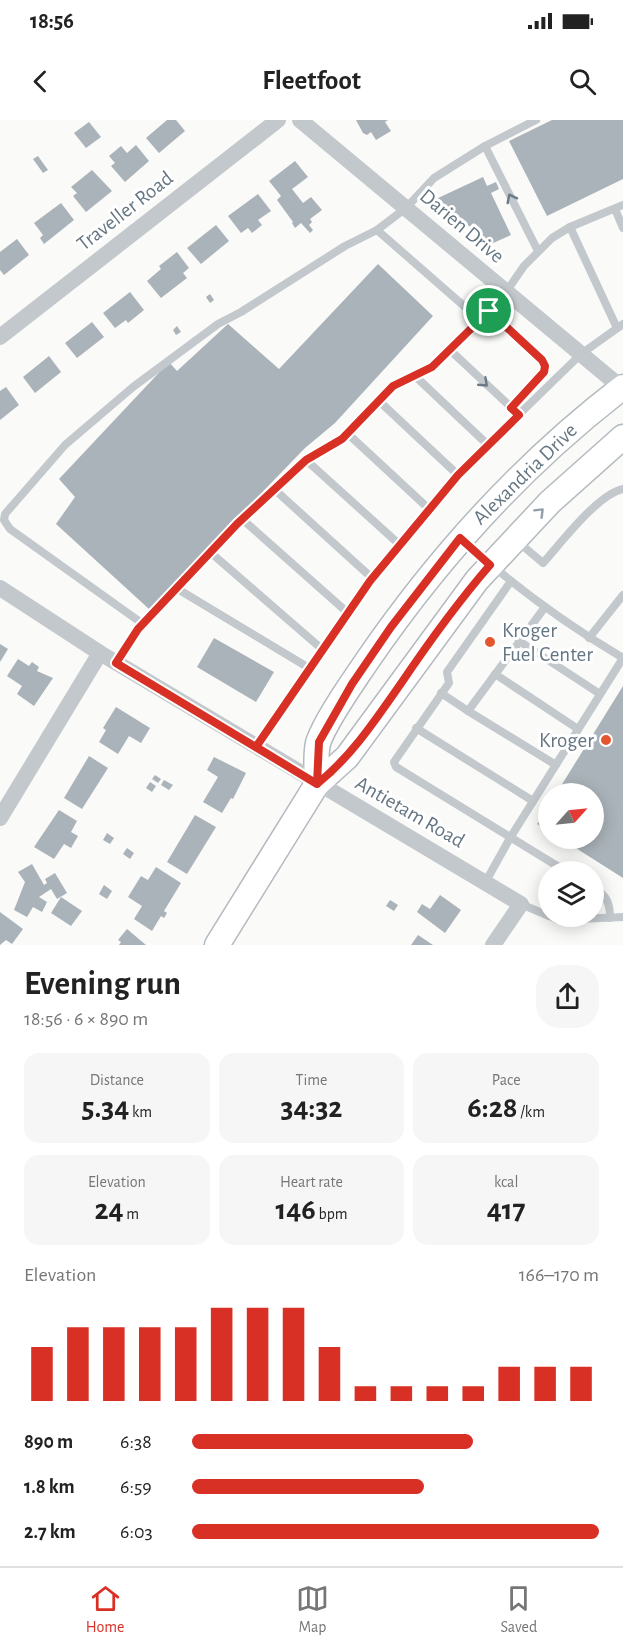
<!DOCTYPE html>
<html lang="en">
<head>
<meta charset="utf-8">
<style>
	body { margin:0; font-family:"Alegreya Sans",sans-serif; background:#f6f6f6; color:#222; height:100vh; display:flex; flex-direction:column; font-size:22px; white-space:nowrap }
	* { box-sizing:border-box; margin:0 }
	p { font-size:20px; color:#767676 }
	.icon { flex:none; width:33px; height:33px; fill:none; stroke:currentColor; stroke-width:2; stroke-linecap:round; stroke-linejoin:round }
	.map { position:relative; height:825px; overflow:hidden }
	.details { display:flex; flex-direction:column; background:#fff; flex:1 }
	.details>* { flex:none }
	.needle { width:39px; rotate:63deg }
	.tools { position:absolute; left:538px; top:663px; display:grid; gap:12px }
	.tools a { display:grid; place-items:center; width:66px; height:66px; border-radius:50%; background:#fff; box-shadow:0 3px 15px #0003; font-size:30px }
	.pin { position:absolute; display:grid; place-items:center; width:51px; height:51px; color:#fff; margin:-26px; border:3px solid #fff; border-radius:50%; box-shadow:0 2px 6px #0007 }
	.round { display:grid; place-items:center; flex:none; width:63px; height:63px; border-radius:24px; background:#f6f6f6 }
	.summary { display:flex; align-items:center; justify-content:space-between; height:102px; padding:0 24px }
	h1 { font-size:33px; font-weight:700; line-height:45px }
	.metrics { display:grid; grid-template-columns:repeat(3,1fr); gap:9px; height:102px; padding:6px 24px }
	.metrics div { display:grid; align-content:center; border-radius:15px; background:#f6f6f6; text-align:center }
	.metrics b { font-size:30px; font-weight:700 }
	.metrics small { font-size:16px; font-weight:400 }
	.metrics p { font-size:16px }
	.chart { height:168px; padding:12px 24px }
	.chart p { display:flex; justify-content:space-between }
	.chart svg { width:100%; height:108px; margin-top:6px; stroke:#d93025; stroke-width:6 }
	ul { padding:0 24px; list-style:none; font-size:20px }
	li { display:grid; grid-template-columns:96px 72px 1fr; align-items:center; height:45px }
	li i { height:15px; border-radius:8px; background:#d93025 }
	.status { display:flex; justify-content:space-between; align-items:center; height:42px; padding:0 30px; background:#fff; direction:ltr }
	.status svg { height:16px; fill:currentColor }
	header { display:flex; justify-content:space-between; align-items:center; height:78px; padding:0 24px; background:#fff; font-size:27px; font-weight:700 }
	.menu { display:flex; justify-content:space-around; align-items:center; height:84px; border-top:2px solid #e0e0e0; background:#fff; font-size:16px; color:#767676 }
	.menu a { display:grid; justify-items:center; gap:3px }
	.menu .selected { color:#d93025 }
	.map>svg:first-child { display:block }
	.building { fill:#aab3b9 }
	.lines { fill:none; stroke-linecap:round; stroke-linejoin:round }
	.secondary-casing { stroke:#b3babf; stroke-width:27 }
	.lane { stroke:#c3c8cc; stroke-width:8 }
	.street { stroke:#c3c8cc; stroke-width:16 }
	.secondary { stroke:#fff; stroke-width:24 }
	.oneway { stroke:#6a7a87 }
	.oneway2 { stroke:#939fa8 }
	.route-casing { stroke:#fff; stroke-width:12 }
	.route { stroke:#d93025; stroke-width:8 }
	.poi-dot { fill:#e4572e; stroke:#fff; stroke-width:2 }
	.labels { text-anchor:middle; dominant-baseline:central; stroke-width:6; stroke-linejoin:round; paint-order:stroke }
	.street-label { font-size:21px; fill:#657683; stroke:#fff }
	.poi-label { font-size:21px; fill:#657683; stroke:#fff; text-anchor:start }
</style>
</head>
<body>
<div class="status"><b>18:56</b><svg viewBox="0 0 49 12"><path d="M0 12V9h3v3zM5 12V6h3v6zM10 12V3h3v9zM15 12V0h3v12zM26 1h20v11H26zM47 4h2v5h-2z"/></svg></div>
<header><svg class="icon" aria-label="back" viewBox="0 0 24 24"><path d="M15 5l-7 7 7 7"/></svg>Fleetfoot<svg class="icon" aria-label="search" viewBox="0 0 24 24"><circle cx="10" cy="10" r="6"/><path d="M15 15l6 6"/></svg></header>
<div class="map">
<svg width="623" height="825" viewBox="0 0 623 825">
	<rect width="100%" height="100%" fill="#fafaf8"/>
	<!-- building -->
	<g class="building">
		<polygon points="167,0 176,0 185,11 159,33 146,18"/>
		<polygon points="356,0 388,0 385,2 391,11 376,20 371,12 367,15 363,13"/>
		<polygon points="552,0 623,0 623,59 547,96 509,21"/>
		<polygon points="89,2 101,17 86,28 74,13"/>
		<polygon points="136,25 149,41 125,62 111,46 115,43 109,36 121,26 127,33"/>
		<polygon points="38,36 48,50 43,53 33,39"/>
		<polygon points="295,41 308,57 292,69 303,83 311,77 322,90 310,99 312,102 309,105 313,110 310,113 301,103 295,108 292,103 293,102 277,80 281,76 269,61"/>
		<polygon points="92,50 112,71 86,92 73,76 77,73 71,67"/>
		<polygon points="483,57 487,66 496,62 499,69 491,73 511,115 491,124 436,79"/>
		<polygon points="258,74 271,91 258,100 262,105 252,113 248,108 241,113 228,96"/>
		<polygon points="61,83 74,100 44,124 40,118 43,115 34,103"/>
		<polygon points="216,105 229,121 201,144 187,128"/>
		<polygon points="17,119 29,135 4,155 0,150 0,132"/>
		<polygon points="177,132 189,148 183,153 187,158 161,178 147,161 161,149 159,146"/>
		<polygon points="378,144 433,196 335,303 305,328 149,489 56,404 75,377 59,359 169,242 177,251 228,204 279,249"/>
		<polygon points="130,172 144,190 128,203 126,200 115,208 103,193"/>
		<polygon points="210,174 214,180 210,183 206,177"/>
		<polygon points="92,202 104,217 77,238 65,223"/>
		<polygon points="177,206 181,212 176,215 173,210"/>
		<polygon points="49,236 61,252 35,273 23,257"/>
		<polygon points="6,267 19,285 0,300 0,271"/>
		<polygon points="214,518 274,552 256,582 197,547"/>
		<polygon points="0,524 8,529 0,542"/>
		<polygon points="18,539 29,546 32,542 39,547 37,551 53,558 34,586 17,574 22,566 7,556"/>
		<polygon points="623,566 623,758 560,718 594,718 594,674 556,674"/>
		<polygon points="116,587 150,608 141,623 129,616 118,634 99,622 106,610 103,608"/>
		<polygon points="89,636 108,648 82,689 64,678"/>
		<polygon points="214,637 246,653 233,679 231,678 222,693 203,682 218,657 207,650"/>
		<polygon points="155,655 161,659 158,663 152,659"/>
		<polygon points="164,660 173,665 169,670 161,665"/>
		<polygon points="150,662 156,666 152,672 146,668"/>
		<polygon points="549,686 549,711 537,704"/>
		<polygon points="59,690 77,701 71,712 78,716 71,728 64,724 54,739 34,727"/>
		<polygon points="195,695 216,707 187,754 167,742"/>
		<polygon points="107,713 114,718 110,724 103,720"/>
		<polygon points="127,728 134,733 130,739 123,734"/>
		<polygon points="32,744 44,765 47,763 45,759 55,753 67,773 57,779 51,769 39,777 47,782 42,792 33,787 27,797 14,790 25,762 18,752"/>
		<polygon points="156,747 181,763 164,791 167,793 164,798 161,796 152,811 134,799 142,786 128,777 141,756 148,760"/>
		<polygon points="104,765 112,771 107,779 99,774"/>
		<polygon points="440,775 461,790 445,813 417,792 422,784 430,789"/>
		<polygon points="61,777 82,791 71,806 51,793"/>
		<polygon points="390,780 398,785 394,791 386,786"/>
		<polygon points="0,792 23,809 12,824 6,820 0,825"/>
		<polygon points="127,809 146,825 119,825 121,822 118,820"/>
		<polygon points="418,815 433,825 411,825"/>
	</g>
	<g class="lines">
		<defs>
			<g id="secondary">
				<path d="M 317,664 C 317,651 315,637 318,623 C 325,601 353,562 367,541 C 439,436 521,345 623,267"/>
				<polyline points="217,825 317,664 347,637 477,460 550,382 623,317"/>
			</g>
		</defs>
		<!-- secondary casing -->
		<use href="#secondary" class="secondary-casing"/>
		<!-- lane -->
		<g class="lane">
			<polyline points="485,26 538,131"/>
			<polyline points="615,89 623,108"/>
			<polyline points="570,107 617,208"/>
			<polyline points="377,110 480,200"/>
			<polyline points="489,191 545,246 544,252 511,288"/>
			<polyline points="450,230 515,291"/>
			<polyline points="414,255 488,325"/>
			<polyline points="379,281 458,355"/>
			<polyline points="347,313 429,389"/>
			<polyline points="306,340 400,425"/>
			<polyline points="274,369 372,458"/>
			<polyline points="242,399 348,493"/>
			<path d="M 463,420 C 512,465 566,504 623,538"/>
			<path d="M 517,421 L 543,443 C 562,422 597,375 623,369"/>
			<polyline points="210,432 323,530"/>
			<polyline points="511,461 447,552 449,563 394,642 396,647 567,752"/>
			<polyline points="176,468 309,548"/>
			<polyline points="545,487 468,591 556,645"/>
			<polyline points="143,504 10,409 4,400 5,394 65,325 133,267 218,204 241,192 345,126 377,110 406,88 434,58 485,26 536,0"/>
			<polyline points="589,518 623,475"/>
			<polyline points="519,521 600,574"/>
			<polyline points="116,543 143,504 237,404 306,340 342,319 393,266 432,247 469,213 506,172 524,146 552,118 570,107 623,85"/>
			<polyline points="495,554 578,609"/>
			<polyline points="441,573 468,591"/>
			<polyline points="416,608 533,681"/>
			<polyline points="256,627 370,461 459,353 581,234 623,204"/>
			<polyline points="485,763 510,718 623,538"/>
			<path d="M 594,768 C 607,776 610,783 610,798"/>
			<polyline points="521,784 549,796"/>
			<polyline points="550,796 558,800 623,797"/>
		</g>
		<!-- street -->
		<g class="street">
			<polyline points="300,0 623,269"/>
			<polyline points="0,217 278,0"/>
			<polyline points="0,468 100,533 521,784 493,825"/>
			<polyline points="0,698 100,533"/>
		</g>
		<!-- secondary -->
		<use href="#secondary" class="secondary"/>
	</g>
	<!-- one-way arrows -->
	<defs><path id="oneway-chevron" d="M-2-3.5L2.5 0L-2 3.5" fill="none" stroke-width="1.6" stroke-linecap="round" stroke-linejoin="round" transform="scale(1.5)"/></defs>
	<g class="oneway">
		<use href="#oneway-chevron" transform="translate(511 78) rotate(-117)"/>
		<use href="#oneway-chevron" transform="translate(484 263) rotate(43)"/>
	</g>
	<use class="oneway2" href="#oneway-chevron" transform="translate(540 392) rotate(-45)"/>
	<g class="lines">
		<defs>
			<path id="route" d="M 489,191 L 432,247 L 393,266 L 342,319 L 306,340 L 237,404 L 138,509 L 116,543 L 317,664 C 352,636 376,599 402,562 C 429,522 458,482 490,445 L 460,418 L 391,507 L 352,564 L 319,622 L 317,664 L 256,627 L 370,461 L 458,355 L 519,295 L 511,288 L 544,252 L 545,246 L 542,240 L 489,191"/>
		</defs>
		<!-- route casing -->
		<use href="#route" class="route-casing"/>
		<!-- route -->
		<use href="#route" class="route"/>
	</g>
	<!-- markers -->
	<g class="poi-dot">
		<circle cx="490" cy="522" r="6"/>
		<circle cx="606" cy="620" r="6"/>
	</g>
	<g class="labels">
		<!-- street labels -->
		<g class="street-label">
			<text transform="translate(125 91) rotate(-38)">Traveller Road</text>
			<text transform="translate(462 106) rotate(40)">Darien Drive</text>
			<text transform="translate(525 354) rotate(-44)">Alexandria Drive</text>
			<text transform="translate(410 692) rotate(30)">Antietam Road</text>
		</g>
		<!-- poi labels -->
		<g class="poi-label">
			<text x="502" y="510">Kroger<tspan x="502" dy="24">Fuel Center</tspan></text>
			<text x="594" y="620" text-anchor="end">Kroger</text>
		</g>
	</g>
</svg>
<div class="tools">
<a><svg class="needle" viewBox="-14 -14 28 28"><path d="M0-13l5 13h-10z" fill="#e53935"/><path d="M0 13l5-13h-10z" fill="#767676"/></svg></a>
<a><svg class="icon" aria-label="layers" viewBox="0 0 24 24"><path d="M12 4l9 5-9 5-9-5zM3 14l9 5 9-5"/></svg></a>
</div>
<div class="pin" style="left:489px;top:191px;background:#1e9e55"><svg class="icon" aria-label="arrive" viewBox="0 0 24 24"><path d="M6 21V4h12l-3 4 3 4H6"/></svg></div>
</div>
<section class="details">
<div class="summary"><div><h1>Evening run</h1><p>18:56 · 6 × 890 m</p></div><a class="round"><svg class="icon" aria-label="share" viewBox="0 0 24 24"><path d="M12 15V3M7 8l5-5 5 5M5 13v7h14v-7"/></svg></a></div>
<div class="metrics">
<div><p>Distance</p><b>5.34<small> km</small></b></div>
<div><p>Time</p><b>34:32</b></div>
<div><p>Pace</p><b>6:28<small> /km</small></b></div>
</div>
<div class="metrics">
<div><p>Elevation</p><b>24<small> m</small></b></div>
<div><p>Heart rate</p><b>146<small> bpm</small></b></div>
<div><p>kcal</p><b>417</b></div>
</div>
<div class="chart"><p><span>Elevation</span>166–170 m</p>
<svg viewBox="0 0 160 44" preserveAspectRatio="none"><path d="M5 44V22M15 44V14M25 44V14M35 44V14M45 44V14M55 44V6M65 44V6M75 44V6M85 44V22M95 44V38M105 44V38M115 44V38M125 44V38M135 44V30M145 44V30M155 44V30"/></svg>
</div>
<ul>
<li><b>890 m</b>6:38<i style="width:69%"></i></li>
<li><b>1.8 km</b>6:59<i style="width:57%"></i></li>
<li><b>2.7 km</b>6:03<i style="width:100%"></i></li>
</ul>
</section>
<nav class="menu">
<a class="selected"><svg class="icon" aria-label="home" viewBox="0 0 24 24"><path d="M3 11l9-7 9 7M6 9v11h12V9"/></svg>Home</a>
<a><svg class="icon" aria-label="map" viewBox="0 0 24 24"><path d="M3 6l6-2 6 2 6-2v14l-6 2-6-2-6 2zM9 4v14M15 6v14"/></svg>Map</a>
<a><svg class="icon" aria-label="saved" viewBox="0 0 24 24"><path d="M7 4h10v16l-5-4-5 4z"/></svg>Saved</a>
</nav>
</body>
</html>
